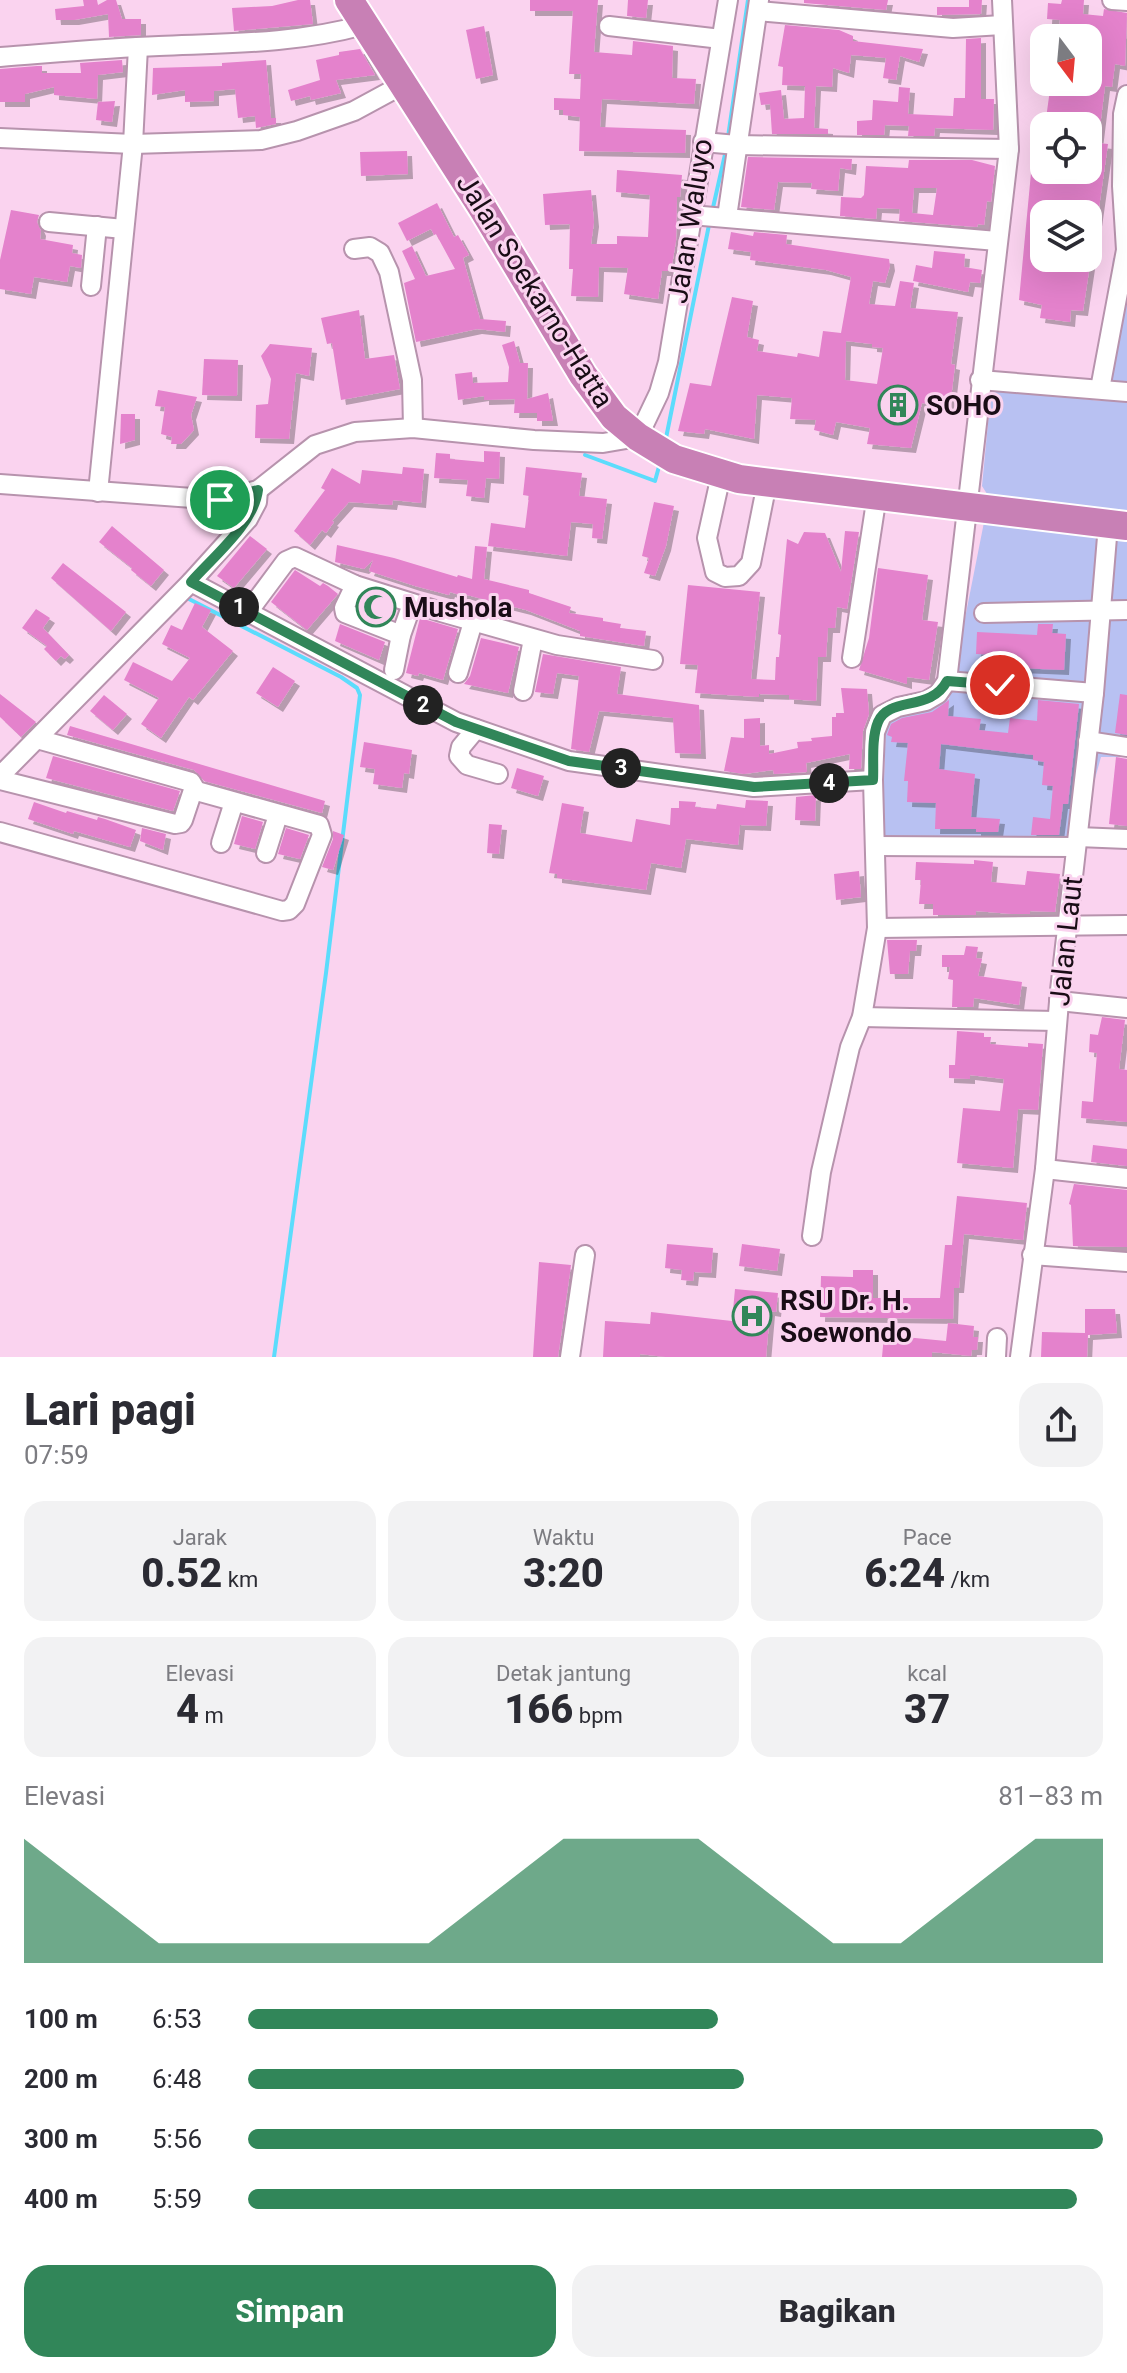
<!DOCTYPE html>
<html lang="id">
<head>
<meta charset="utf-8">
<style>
	body { margin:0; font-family:Roboto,sans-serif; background:#f2f2f3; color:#2b2b33; height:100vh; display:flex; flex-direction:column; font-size:30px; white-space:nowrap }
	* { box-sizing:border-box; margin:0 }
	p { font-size:26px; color:#7c7c81 }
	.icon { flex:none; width:44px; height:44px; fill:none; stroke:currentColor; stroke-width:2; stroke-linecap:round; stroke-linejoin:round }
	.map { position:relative; height:1357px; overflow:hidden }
	.details { display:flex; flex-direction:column; background:#fff; flex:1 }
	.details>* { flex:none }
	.needle { width:52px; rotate:164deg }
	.fabs { position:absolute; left:1030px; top:24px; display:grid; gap:16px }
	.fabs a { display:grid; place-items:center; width:72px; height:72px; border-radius:16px; background:#fff; box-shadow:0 8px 32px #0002; font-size:40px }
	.pin { position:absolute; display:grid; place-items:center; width:68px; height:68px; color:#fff; margin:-34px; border:4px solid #fff; border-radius:50%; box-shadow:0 2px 8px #0007 }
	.km { position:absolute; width:40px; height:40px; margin:-20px; border-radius:50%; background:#222; color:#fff; font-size:22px; line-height:40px; text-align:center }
	.round { display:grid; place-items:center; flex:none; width:84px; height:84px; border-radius:24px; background:#f2f2f3 }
	.overview { display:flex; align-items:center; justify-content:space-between; height:136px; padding:0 24px }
	h1 { font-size:44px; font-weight:800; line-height:60px }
	.metrics { display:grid; grid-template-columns:repeat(3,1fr); gap:12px; height:136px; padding:8px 24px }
	.metrics div { display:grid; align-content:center; border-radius:20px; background:#f2f2f3; text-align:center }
	.metrics b { font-size:40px; font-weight:800 }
	.metrics small { font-size:22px; font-weight:400 }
	.metrics p { font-size:22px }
	.chart { height:224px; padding:16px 24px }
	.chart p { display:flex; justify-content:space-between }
	.chart svg { width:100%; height:144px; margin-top:8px; fill:#318659; opacity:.7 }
	.action { display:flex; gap:16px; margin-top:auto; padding:16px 24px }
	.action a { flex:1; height:92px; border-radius:24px; background:#318659; color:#fff; font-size:32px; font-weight:800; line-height:92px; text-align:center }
	.action a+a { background:#f2f2f3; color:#2b2b33 }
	ul { padding:0 24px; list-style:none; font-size:26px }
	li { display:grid; grid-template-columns:128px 96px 1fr; align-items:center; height:60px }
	li i { height:20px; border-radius:10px; background:#318659 }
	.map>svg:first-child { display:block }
	.green { fill:#b8c1f2 }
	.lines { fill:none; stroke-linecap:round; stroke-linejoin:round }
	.stream { stroke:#5cdcfc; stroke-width:4 }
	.building { fill:#e482cc; fill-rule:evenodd; filter:url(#shadow) }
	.minor-casing { stroke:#b793ad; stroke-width:22 }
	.highway-casing { stroke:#fff; stroke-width:32 }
	.minor { stroke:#fff; stroke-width:18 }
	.highway { stroke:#c880b5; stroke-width:28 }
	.route-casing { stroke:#fff; stroke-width:16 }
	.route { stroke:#318659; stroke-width:10 }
	.labels { text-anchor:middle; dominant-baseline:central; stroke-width:6; stroke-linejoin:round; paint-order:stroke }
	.street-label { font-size:28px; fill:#190d16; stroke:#fad3ef }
	.poi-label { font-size:28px; font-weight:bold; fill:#190d16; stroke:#fad3ef; text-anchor:start }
</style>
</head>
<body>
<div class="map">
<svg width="1127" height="1357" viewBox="0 0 1127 1357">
	<defs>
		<filter id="shadow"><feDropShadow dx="5" dy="5" stdDeviation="0" flood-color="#0004"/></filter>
	</defs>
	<rect width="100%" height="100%" fill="#fad3ef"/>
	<!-- green -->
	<polygon class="green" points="1113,258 1127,259 1127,757 1101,757 1076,847 882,839 886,721 949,699 989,497 982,486 991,392 1002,390 1101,401"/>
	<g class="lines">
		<!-- stream -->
		<g class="stream">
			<polyline points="728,137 748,0"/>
			<polyline points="712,212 726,150"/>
			<polyline points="665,443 710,220"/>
			<polyline points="585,455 655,481 660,463"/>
			<polyline points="189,599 341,677 357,688 360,695 326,973 274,1357"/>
		</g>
	</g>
	<!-- building -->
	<g class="building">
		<polygon points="83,0 97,0 98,5 107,0 116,0 122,19 141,19 141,35 109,37 108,14 74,20 56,20 55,9 84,6"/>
		<polygon points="298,0 310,0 313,24 234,31 232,8 272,6"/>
		<polygon points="530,0 598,0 594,52 632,55 633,41 673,46 672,78 696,79 694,104 602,99 600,127 686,130 685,153 579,151 580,117 563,115 563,110 554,110 554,98 580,99 581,74 569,74 573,11 530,11"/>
		<polygon points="628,0 648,0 646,18 627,16"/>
		<polygon points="804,0 888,0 886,10 804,3"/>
		<polygon points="969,0 982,0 981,14 937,15 937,7 969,7"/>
		<polygon points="1062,0 1084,0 1083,14 1103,16 1104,9 1127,13 1125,66 1115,64 1112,87 1105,86 1098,143 1108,144 1095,236 1088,236 1088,214 1044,214 1044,258 1091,258 1083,311 1071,310 1070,322 1040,318 1042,305 1019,300 1031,173 1069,180 1071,170 1088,170 1088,126 1045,126 1051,82 1088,82 1088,68 1098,69 1102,38 1059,38 1060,20 1047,19 1048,3 1061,4"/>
		<polygon points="785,25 839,30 853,36 853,41 923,49 919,62 900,56 896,80 883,78 886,58 851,55 849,73 833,68 832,87 816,86 814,128 828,129 828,134 772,134 770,104 761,105 759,93 781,90 784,119 804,118 805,86 782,85 783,67 778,66"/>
		<polygon points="484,26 493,75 476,79 466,30"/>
		<polygon points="981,38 981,99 994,99 993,130 935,128 934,136 908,136 909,126 885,125 884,135 857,135 857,121 872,120 873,100 898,102 899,87 910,88 908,114 953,116 954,98 965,98 966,39"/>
		<polygon points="360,49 375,75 336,80 341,93 311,100 310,96 291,101 288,90 320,80 316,60 339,55 339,52"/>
		<polygon points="122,60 123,72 98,75 97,99 54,95 54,87 25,94 25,102 0,102 0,69 37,66 42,66 42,73 81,73 80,63"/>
		<polygon points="266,60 271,118 276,118 276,124 256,128 255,116 238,118 235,89 214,91 214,101 185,102 185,90 152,95 153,68 222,66 222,63"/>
		<polygon points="115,101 112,122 96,120 98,102"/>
		<polygon points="407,151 408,174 361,176 360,152"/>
		<polygon points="748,157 852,159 851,170 840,168 838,191 811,189 812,183 778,182 774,210 741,207"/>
		<path d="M 909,160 L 972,160 L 995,166 L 991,202 L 987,201 L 984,225 L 978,224 L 977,227 L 899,221 L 900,209 L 877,208 L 876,219 L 840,216 L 841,197 L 861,198 L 864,195 L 866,166 L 908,168 ZM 914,188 L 937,188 L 933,215 L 912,213 Z"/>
		<polygon points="617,170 682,175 680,197 677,197 676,241 671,271 662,271 658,299 624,294 628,268 599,267 598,297 571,296 573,269 569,269 570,224 545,225 543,194 591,190 594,222 591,244 617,244 617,236 648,237 650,195 616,192"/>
		<polygon points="437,203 454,237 458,235 469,255 463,258 480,319 506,321 505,332 477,329 416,342 404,283 415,279 402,251 412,246 426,276 455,269 436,234 434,235 431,229 407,241 398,223"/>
		<polygon points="11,210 39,215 37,222 41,231 40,239 73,245 72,253 82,255 81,268 70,266 67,282 34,277 31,294 0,289 0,260"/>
		<path d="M 731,232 L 753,236 L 754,232 L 787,235 L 786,244 L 889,259 L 890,266 L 885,283 L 873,281 L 869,304 L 895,306 L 900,281 L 914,283 L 910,308 L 958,312 L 951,364 L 955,365 L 950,407 L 922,403 L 911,448 L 867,444 L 870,428 L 836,422 L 833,435 L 814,430 L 816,420 L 790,419 L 792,398 L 757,395 L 754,439 L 705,429 L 704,434 L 678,431 L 690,383 L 711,386 L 732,297 L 753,301 L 747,337 L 759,340 L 757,351 L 797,357 L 798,353 L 819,357 L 823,331 L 841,333 L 851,277 L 826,270 L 750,260 L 751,252 L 728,249 ZM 846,341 L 872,344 L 872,347 L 883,348 L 877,384 L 845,380 Z"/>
		<polygon points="934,251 965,254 964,267 982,270 980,283 970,282 968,292 913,281 916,265 932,268"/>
		<polygon points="359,310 365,359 394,355 400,389 341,400 332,343 327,344 321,318"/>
		<polygon points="514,341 520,363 528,363 527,399 548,393 553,421 537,421 537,413 514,413 515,399 484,400 484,396 458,400 455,374 472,372 473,383 508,382 509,367 502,345"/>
		<polygon points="270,344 312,348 309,376 296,373 289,439 255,438 256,405 268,404 271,379 261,356"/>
		<polygon points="204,359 238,360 237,396 202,395"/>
		<polygon points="158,390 197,397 191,415 194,430 181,444 171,444 172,437 161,434 165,407 155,406"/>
		<polygon points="121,414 135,414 135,440 120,444"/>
		<polygon points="484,451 500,452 499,479 486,478 484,498 466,496 468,480 434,478 436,453 450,454 450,459 484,462"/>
		<polygon points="403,467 424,469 421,503 393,500 392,505 349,502 332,521 334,522 326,533 322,530 310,545 294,531 325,490 321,488 332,468 360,484 362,470 402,474"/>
		<polygon points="526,467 582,473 579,496 607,499 602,539 592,538 593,524 571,522 567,556 488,546 491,523 525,528 529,496 523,495"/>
		<polygon points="654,502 674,506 666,546 655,576 644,573 649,558 642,556"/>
		<polygon points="112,526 164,570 151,586 131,570 132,568 99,542"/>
		<polygon points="845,531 859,532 847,609 837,607 835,628 828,628 826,657 818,657 816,701 789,699 789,695 759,694 759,697 695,693 698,665 680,664 688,585 760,592 751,679 775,680 776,657 779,657 781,635 778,634 787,539 798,544 804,532 825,533 841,572"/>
		<polygon points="250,536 267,549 234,588 217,576"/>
		<polygon points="337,545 394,558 457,577 458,575 472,579 475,546 487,547 484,579 529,590 529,593 571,607 569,613 603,618 603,621 621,624 620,628 646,631 644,646 580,636 580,631 526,610 463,594 463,596 450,592 449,595 415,586 369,571 373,560 364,569 335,562"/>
		<polygon points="63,563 126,612 111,631 51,578"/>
		<polygon points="878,568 928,575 922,620 938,622 929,680 907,677 907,684 859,670 869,638"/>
		<polygon points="295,570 320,586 323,583 328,586 338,594 307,630 271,602"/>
		<polygon points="195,603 211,610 202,627 233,651 193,700 189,697 161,738 141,724 159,698 124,680 133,662 172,681 190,658 162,644 171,625 182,630"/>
		<polygon points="36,609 50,618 43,628 69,655 65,659 61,656 56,661 44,649 47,646 22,628"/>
		<polygon points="420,618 458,629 443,680 419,673 418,676 406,673"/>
		<polygon points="340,624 385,642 379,660 335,641"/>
		<polygon points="1038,624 1053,624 1052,633 1066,634 1064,670 1017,668 1018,656 976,654 977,632 1037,635"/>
		<polygon points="481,638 519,647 508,693 464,684 470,676"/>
		<polygon points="543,654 621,667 617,694 699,705 701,754 675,753 673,718 599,711 589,752 571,749 579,676 557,673 553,694 535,692"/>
		<polygon points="273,667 295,681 278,707 256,693"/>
		<polygon points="841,688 867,689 869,714 863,731 861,769 849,769 850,754 806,763 807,772 774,774 773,770 744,774 724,771 731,737 744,738 744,719 760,718 760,746 769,745 769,754 798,748 797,742 812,741 811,738 832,736 832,717 836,717 836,713 844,713"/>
		<polygon points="0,694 36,722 21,737 0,717"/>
		<polygon points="1120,694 1127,695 1127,735 1115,733"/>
		<polygon points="104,695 127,714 113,730 90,711"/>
		<polygon points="949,700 948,716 981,719 979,730 1008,733 1010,718 1037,721 1038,700 1079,704 1068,804 1063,804 1059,835 1031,835 1033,817 1050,819 1053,786 1042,785 1044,762 1033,760 1033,755 941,744 939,769 975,774 971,817 1000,819 998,832 976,832 976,829 935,829 936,803 907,802 908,781 904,781 908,743 891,742 892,737 887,735 891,724 902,718 932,712"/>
		<polygon points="70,726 325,801 322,813 204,781 194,770 67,735"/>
		<polygon points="364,742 412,750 409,774 404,773 402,788 373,784 375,769 360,767"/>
		<polygon points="53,756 180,791 173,811 46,778"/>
		<polygon points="1116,757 1127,759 1127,826 1109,824"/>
		<polygon points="517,768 544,776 538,796 511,788"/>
		<polygon points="816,795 815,821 795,820 796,797"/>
		<polygon points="746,800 768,801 766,826 740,825 738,845 686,839 681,868 651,863 646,890 557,878 557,874 549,873 562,803 584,807 580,833 632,842 636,819 670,825 671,808 679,808 679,801 696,802 695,807 716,809 717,804 745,808"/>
		<polygon points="34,802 66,813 67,811 97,820 98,817 105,819 136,830 130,847 74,831 73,834 28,819"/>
		<polygon points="242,816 263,822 255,849 234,844"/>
		<polygon points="489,824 502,825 499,854 487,853"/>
		<polygon points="142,828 166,834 163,850 140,841"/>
		<polygon points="286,828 309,835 300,859 278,854"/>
		<polygon points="333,831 344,835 333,870 322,867 333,839"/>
		<polygon points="974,860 993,862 991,882 1025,885 1027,871 1060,874 1055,912 1030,911 1030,914 1012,914 976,911 976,915 933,915 933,904 919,904 921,880 915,880 916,862 974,864"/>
		<polygon points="859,871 861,897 836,900 834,874"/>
		<polygon points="887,940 917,940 916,951 910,951 908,974 890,974"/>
		<polygon points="966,946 978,947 976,958 982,959 978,976 1022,982 1019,1005 974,998 973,1007 952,1007 953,980 948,979 950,967 942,967 942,955 964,955"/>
		<polygon points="1102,1017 1125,1020 1119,1069 1127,1070 1127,1122 1081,1118 1082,1101 1093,1102 1097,1053 1089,1052 1090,1034 1098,1035"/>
		<polygon points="957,1031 984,1033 984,1037 991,1037 990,1044 1028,1047 1028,1043 1043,1044 1038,1110 1018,1109 1013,1168 957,1163 963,1108 1000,1111 1004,1079 970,1075 970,1079 949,1078 949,1065 955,1065"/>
		<polygon points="1093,1145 1127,1149 1127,1166 1091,1162"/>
		<polygon points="1074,1184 1127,1190 1127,1247 1073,1246 1071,1205 1069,1204"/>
		<polygon points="957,1196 1027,1203 1023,1240 964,1234 959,1288 954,1288 953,1319 820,1317 821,1276 853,1277 853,1270 873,1270 873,1298 940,1298 945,1245 952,1245"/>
		<polygon points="667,1244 713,1248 711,1273 694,1272 693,1281 681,1280 682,1270 665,1268"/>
		<polygon points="742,1244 780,1249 777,1271 739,1266"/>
		<polygon points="539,1262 571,1265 558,1357 533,1357"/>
		<polygon points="735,1289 778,1293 776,1312 770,1311 766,1357 666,1357 640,1354 640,1357 603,1357 605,1321 650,1324 651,1312 732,1321"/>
		<polygon points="1085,1309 1115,1309 1117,1333 1088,1335 1087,1357 1041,1357 1042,1332 1085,1333"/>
		<polygon points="948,1323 974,1326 973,1337 978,1337 977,1350 972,1350 971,1356 932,1352 932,1357 882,1357 884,1335 946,1341"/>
	</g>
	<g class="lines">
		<defs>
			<g id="minor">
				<polyline points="1112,0 1127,1"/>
				<polyline points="758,11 953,28 1002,25"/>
				<polyline points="609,26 721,39"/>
				<path d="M 0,57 C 53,53 106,48 159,46 C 230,43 294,44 364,25"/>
				<polyline points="0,138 133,144 261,140 297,131 354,111 402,85"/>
				<polyline points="703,142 737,145 1009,149"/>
				<polyline points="691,215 997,241"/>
				<polyline points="727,217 759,0"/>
				<polyline points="49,222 124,229"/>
				<polyline points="354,249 370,247 380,253 389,272 412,380 413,428"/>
				<polyline points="91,286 97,226"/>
				<polyline points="980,380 1127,392"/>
				<polyline points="1100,389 1126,250 1122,186 1123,114 1127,95"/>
				<polyline points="721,475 707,538 715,572 725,577 739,576 751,563 767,483"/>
				<polyline points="0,484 220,500 258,490 315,445 355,432 413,428 534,440 603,443 638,437 659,393 668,362 728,0"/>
				<polyline points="98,492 133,144 138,47"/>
				<polyline points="191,582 456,722 569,761 754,787 873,780"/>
				<polyline points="355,585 344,608 345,613 401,635"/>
				<polyline points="248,612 286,561 295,557 355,585 441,612 557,645 653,660"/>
				<polyline points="984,613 1127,610"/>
				<polyline points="852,658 877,495"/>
				<polyline points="394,670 401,635 412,604"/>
				<polyline points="458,673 473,622"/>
				<polyline points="947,681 1094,693"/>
				<polyline points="523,691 533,639"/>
				<polyline points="476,729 461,747 459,756 467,765 498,774"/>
				<polyline points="1088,741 1127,747"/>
				<polyline points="0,776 191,582 248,519 257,502 258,490"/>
				<polyline points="0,780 175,824 181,823 183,820 194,787 191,782 37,739"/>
				<polyline points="0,832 282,911 289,910 295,904 322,835 319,825 193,790"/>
				<polyline points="1078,837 1127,839"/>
				<polyline points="221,843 234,802"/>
				<polyline points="875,846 1076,847"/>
				<polyline points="266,853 278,815"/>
				<polyline points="877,928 1127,925"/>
				<polyline points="1059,1001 1127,1008"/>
				<polyline points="862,1017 1057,1021"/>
				<polyline points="1045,1169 1127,1178"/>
				<polyline points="812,1236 821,1172 850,1047 862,1017 877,928 873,780 875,732 882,715 898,707 926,701 938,694 947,681 1009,149 1002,0"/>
				<polyline points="1032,1255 1127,1262"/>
				<polyline points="570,1357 585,1255"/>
				<polyline points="996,1357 997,1338"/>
				<polyline points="1020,1357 1045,1169 1060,990 1094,693 1108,525"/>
			</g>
			<polyline id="highway" points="349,0 483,209 583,375 614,417 638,437 674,459 739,479 1127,526"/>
		</defs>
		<!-- minor casing -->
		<use href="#minor" class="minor-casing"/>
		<!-- highway casing -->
		<use href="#highway" class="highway-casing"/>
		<!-- minor -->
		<use href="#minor" class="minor"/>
		<!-- highway -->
		<use href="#highway" class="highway"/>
	</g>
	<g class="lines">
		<defs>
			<path id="route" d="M 220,500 L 258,490 C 254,524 213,557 191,582 L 456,722 L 569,761 L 754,787 L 873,780 C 874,763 871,739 878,722 C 889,696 931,712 947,681 L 1000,685"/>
		</defs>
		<!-- route casing -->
		<use href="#route" class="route-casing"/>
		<!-- route -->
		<use href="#route" class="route"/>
	</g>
	<!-- icons -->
	<defs>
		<symbol id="building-ring" viewBox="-11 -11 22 22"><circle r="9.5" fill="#fad3ef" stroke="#318659" stroke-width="1.5"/><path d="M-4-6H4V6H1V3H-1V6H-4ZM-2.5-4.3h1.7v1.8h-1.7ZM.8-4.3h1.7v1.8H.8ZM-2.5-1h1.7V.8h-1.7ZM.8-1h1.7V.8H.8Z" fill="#318659"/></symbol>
		<symbol id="mosque-ring" viewBox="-11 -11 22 22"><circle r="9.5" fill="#fad3ef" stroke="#318659" stroke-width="1.5"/><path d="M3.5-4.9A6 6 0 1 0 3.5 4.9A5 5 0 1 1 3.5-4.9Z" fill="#318659"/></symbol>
		<symbol id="hospital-ring" viewBox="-11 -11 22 22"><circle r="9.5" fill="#fad3ef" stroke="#318659" stroke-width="1.5"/><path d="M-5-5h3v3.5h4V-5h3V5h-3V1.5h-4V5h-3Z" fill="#318659"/></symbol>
	</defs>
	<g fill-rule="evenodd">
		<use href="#building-ring" x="876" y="383" width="44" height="44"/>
		<use href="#mosque-ring" x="354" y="585" width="44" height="44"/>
		<use href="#hospital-ring" x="730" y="1294" width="44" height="44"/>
	</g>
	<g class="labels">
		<!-- street labels -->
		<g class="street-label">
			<text transform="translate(690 221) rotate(-81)">Jalan Waluyo</text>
			<text transform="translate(535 291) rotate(58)">Jalan Soekarno-Hatta</text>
			<text transform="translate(1066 941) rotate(-84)">Jalan Laut</text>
		</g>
		<!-- poi labels -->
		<g class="poi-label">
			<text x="926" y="405">SOHO</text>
			<text x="404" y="607">Mushola</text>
			<text x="780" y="1300">RSU Dr. H.<tspan x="780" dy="32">Soewondo</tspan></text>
		</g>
	</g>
</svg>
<div class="fabs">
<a><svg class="needle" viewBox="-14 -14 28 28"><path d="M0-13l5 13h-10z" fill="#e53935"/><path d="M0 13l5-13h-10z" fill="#7c7c81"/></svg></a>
<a><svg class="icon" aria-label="locate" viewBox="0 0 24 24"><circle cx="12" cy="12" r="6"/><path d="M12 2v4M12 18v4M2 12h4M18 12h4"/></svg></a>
<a><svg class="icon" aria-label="layers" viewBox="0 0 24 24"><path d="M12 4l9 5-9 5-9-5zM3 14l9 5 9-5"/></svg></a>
</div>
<div class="pin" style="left:220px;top:500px;background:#1e9e55"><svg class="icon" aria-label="arrive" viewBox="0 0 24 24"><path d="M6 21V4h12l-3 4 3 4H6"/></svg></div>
<div class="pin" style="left:1000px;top:685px;background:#d93025"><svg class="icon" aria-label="check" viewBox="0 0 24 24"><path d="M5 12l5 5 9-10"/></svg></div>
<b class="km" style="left:239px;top:607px">1</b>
<b class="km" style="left:423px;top:705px">2</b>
<b class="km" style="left:621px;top:768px">3</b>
<b class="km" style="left:829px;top:783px">4</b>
</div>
<section class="details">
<div class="overview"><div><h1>Lari pagi</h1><p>07:59</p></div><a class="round"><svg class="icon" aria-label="share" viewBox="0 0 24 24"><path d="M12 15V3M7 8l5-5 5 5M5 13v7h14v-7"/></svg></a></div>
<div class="metrics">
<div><p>Jarak</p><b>0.52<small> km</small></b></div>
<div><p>Waktu</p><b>3:20</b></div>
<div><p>Pace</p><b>6:24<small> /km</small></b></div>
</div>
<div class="metrics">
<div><p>Elevasi</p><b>4<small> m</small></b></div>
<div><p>Detak jantung</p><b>166<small> bpm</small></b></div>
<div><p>kcal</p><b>37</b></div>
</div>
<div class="chart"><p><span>Elevasi</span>81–83 m</p>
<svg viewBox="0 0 160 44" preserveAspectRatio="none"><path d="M0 44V6L10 22L20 38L30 38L40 38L50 38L60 38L70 22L80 6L90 6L100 6L110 22L120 38L130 38L140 22L150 6L160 6V44z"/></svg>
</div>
<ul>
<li><b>100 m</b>6:53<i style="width:55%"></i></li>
<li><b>200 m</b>6:48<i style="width:58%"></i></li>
<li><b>300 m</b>5:56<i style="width:100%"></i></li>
<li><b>400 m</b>5:59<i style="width:97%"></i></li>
</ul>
<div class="action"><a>Simpan</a><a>Bagikan</a></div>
</section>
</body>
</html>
